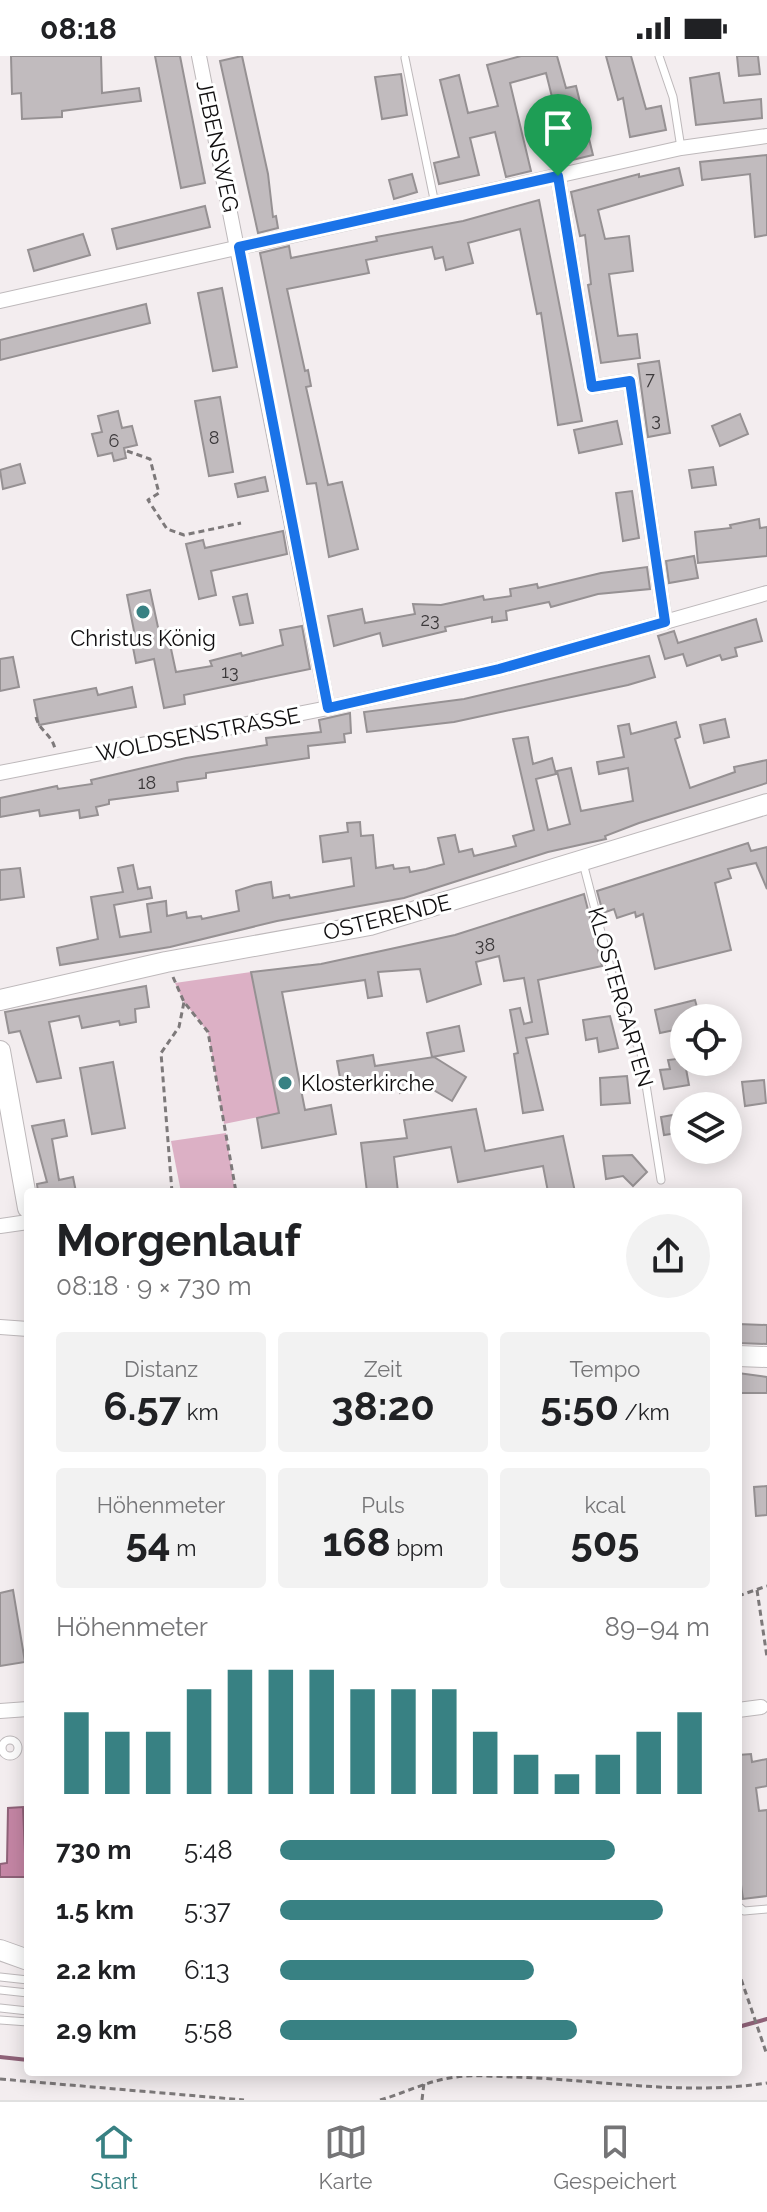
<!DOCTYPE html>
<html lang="de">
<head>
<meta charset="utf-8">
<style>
	body { margin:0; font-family:Raleway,sans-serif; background:#f2f2f2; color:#202124; height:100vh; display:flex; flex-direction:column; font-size:30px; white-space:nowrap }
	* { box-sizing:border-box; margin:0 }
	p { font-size:26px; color:#757577 }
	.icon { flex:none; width:44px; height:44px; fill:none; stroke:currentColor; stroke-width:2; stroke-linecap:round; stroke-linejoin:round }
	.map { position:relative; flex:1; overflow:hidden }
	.drawer { position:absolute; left:24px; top:1132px; width:718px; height:888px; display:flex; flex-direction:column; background:#fff; border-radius:8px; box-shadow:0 4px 20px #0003 }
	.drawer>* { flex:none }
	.tools { position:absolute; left:670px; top:948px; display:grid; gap:16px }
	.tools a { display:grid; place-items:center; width:72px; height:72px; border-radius:50%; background:#fff; box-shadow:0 4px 20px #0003; font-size:40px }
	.pin { position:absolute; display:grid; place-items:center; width:68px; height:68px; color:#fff; margin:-82px -34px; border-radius:50% 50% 50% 0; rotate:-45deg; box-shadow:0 0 8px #0007 }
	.pin .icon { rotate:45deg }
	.round { display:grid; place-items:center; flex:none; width:84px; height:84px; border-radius:42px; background:#f2f2f2 }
	.head { display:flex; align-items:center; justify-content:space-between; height:136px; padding:0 32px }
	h1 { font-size:44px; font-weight:700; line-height:60px }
	.stats { display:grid; grid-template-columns:repeat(3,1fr); gap:12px; height:136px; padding:8px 32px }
	.stats div { display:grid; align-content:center; border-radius:8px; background:#f2f2f2; text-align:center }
	.stats b { font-size:40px; font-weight:700 }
	.stats small { font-size:22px; font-weight:400 }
	.stats p { font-size:22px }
	.chart { height:224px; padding:16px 32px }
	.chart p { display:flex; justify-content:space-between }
	.chart svg { width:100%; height:144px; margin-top:8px; stroke:#388183; stroke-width:6 }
	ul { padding:0 32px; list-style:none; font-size:26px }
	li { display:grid; grid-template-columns:128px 96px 1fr; align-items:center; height:60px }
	li i { height:20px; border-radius:10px; background:#388183 }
	.status { display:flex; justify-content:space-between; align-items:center; height:56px; padding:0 40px; background:#fff; direction:ltr }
	.status svg { height:22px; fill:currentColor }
	.tab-bar { display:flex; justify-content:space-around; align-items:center; height:112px; border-top:2px solid #e0e0e0; background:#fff; font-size:22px; color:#757577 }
	.tab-bar a { display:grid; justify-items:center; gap:4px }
	.tab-bar .selected { color:#388183 }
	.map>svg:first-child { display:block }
	.green { fill:#dcb0c5 }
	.water { fill:#c586a5; stroke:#8f6278; stroke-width:2 }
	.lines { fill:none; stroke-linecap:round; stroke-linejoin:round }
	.stream { stroke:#8f6278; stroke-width:4 }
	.building { fill:#c1bbbe; stroke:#969193; stroke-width:2 }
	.service-casing { stroke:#beb9bb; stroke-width:9 }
	.minor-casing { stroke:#beb9bb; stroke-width:16 }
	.secondary-casing { stroke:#beb9bb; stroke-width:22 }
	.path { stroke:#7d797a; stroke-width:3; stroke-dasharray:6 4; stroke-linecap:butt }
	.service { stroke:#fff; stroke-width:7 }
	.minor { stroke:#fff; stroke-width:14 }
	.secondary { stroke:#fff; stroke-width:20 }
	.route-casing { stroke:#fff; stroke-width:16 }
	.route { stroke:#1a73e8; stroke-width:10 }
	.poi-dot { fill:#388183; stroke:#fff; stroke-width:3 }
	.labels { text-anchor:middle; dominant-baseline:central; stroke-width:6; stroke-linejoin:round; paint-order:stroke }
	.number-label { font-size:18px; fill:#3c393b }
	.street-label { font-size:22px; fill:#100e0f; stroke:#fff }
	.poi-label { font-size:22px; fill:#100e0f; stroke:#fff }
</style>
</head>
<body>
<div class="status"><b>08:18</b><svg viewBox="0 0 49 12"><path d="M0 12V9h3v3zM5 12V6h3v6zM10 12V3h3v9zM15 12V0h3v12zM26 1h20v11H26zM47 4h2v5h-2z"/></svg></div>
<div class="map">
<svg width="767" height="2044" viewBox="0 0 767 2044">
	<rect width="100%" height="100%" fill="#f3edef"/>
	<!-- green -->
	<g class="green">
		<polygon points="251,916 279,1057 224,1068 208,976 184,946 175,927"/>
		<polygon points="226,1077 235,1136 181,1136 171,1085"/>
	</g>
	<!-- water -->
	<polygon class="water" points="23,1751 26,1821 0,1821 0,1808 7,1807 8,1752"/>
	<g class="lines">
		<!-- stream -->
		<g class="stream">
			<polyline points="738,1971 767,1963"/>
			<polyline points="0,2001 28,2004"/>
		</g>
	</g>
	<!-- building -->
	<g class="building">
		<polygon points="11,0 101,0 102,37 139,32 141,45 62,55 62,61 22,63 21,37 12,38"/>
		<polygon points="155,0 180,0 205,127 181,132"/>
		<polygon points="242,0 268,118 273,161 276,160 278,172 258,177 220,5"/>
		<polygon points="521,0 557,0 566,32 576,30 593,99 568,105 546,17 510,27 531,115 506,121 495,76 470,82 479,119 439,128 434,107 459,101 440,24 459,19 468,57 498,50 487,9"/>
		<polygon points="606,0 631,0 646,53 661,50 666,74 630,81 623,42 618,44"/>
		<polygon points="737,0 758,0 760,18 739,20"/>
		<polygon points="719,17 724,47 761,43 762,62 696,69 690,22"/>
		<polygon points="401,18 407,59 382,63 375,21"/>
		<polygon points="767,99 767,179 755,181 750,118 702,124 700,106"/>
		<polygon points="679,112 683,129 598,154 605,183 629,180 633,215 609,218 618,280 637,278 640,302 601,307 588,229 591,228 585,179 580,180 571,136 639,118 639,121"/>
		<polygon points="412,118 417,136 394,143 389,124"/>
		<polygon points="539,144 582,365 558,369 541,257 537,258 520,173 468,187 473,207 446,214 443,201 435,203 432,191 366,204 369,217 287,233 305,315 308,314 311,330 306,331 328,429 342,426 358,493 329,501 316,427 307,428 260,197 289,190 291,202 377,185 376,181 463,165"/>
		<polygon points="205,150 210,171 117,193 112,173"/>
		<polygon points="83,178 90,199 34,215 28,194"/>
		<polygon points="222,232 237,311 213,315 198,237"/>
		<polygon points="146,248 150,267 0,304 0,284"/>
		<polygon points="659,305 670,377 648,381 638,308"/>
		<polygon points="220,341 233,416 209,420 195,345"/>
		<polygon points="118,355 122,372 132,370 137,389 124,392 126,402 114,405 112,397 98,400 92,378 102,376 98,360"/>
		<polygon points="740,358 748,378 720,390 712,370"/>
		<polygon points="617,365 622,388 579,397 574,374"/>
		<polygon points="20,408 25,427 3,433 0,414"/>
		<polygon points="713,411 716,429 692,432 689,414"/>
		<polygon points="265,421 268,435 238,441 235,428"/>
		<polygon points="632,435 639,482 623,485 616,437"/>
		<polygon points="759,463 760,472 767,471 767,500 698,507 695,476 731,472 730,469"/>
		<polygon points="283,475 287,498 211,515 216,539 199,543 186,488 203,484 205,492"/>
		<polygon points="694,500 698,522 669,527 666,505"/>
		<polygon points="647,511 650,533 598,538 551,551 549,546 506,555 507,564 492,566 492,561 445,571 446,575 383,590 380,577 334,590 328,560 362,553 365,567 415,558 413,548 441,549 483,540 484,544 511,540 510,533 537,528 538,532 601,517"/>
		<polygon points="150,534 159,576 167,574 176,616 212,610 210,605 241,597 242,600 283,589 280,574 302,570 310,613 184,639 185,648 164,652 154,603 136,607 131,581 135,580 127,539"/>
		<polygon points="247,538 253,567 240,569 233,541"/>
		<polygon points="756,563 762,585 735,592 737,600 722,604 720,599 687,610 683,598 665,603 658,580 674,575 678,587"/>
		<polygon points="649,600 655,621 628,629 454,666 367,676 364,656 464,643"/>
		<polygon points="13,601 19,631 0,635 0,603"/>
		<polygon points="132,631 136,651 39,669 34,644 96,632 98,639"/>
		<polygon points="350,657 351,677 344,678 345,686 308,690 309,702 206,717 206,722 177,726 178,735 109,744 109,748 96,751 98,759 80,762 79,754 40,760 39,754 0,761 0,742 57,730 58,733 92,728 91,724 186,702 267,689 266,682 321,676 319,664"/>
		<polygon points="725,663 729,681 704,687 700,669"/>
		<polygon points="676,666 680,681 675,683 690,732 735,716 734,711 767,704 767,727 639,767 605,780 606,783 548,796 404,842 277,865 170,891 60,909 57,892 98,883 91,841 123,836 118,812 133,809 138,833 150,831 152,842 114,849 120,881 151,876 147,848 166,845 167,860 186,856 187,862 201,860 202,863 239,855 236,835 255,829 271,826 273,842 289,839 290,842 354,830 351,802 323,806 320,780 348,776 347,767 360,766 361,780 373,779 376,812 393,809 394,813 409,811 410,816 426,813 444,808 438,782 455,779 459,796 472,793 474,800 516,790 513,780 534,774 513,683 528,681 533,708 552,702 556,718 536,723 548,774 570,768 557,715 571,712 581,755 633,745 628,712 599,718 597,706 624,701 618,670 629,668 631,678"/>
		<polygon points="748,787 751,795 767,791 767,833 756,807 728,813 731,822 715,827 731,894 655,913 643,858 636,861 635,856 617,862 614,853 603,857 597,835"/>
		<polygon points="20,812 24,841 0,844 0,814"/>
		<polygon points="584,838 602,910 538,924 548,978 526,982 543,1054 523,1057 514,998 518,997 510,954 520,952 524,968 532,966 524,922 504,925 499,900 476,906 481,928 427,946 420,913 378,916 382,940 368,942 365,924 282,936 305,1054 331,1049 336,1078 262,1092 257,1062 279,1057 251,916 321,908 455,879"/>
		<polygon points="146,930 149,951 135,953 136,966 120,969 119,965 82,972 79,960 49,966 61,1022 37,1026 20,975 9,977 5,956"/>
		<polygon points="695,944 700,962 684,962 684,972 660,977 655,954"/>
		<polygon points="610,960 618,992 599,996 597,982 586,984 583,964"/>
		<polygon points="459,970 464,995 432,1001 427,977"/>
		<polygon points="373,999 375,1010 434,1001 466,1021 452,1045 420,1026 421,1033 400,1037 398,1023 342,1033 337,1005"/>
		<polygon points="684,1002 689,1029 664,1033 660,1014 670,1013 668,1004"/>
		<polygon points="113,1006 125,1072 92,1078 80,1012"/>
		<polygon points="627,1020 630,1047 601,1049 600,1022"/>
		<polygon points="764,1024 766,1047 745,1050 742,1026"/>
		<polygon points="476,1053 485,1095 563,1080 575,1136 548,1136 543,1110 458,1126 451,1091 394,1101 398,1136 367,1136 361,1087 407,1082 404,1064"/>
		<polygon points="684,1057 684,1076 664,1079 661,1061"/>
		<polygon points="64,1064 67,1080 52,1083 59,1124 73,1121 76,1136 38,1136 37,1128 47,1126 32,1070"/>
		<polygon points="632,1099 647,1116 633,1130 623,1120 606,1123 603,1100"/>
		<polygon points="738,1268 767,1269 767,1288 738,1287"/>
		<polygon points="738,1317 767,1321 767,1337 738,1337"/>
		<polygon points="767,1430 767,1459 756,1460 754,1431"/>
		<polygon points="13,1534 25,1606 0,1610 0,1537"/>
		<polygon points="751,1698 752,1706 767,1703 767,1730 756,1732 759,1755 767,1754 767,1840 743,1843 738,1808 738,1699"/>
	</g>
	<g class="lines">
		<defs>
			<g id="service">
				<polyline points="659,0 673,41 681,92"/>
				<polyline points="405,2 435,148"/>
				<polyline points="583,807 621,953 641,997 661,1124"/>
				<circle cx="10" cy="1692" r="8"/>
				<polyline points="738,1850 744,1855 767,1853"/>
				<polyline points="0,1921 28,1924"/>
				<polyline points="0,1934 28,1937"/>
				<polyline points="0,1952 28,1955"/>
				<polyline points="0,1964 28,1966"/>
			</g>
			<g id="minor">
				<polyline points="199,0 328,652"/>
				<polyline points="558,120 592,331 630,325 665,566"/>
				<polyline points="0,245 681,92 767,80"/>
				<polyline points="0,717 328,652 499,613 767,537"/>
				<polyline points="0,1170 28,1166"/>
				<polyline points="0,1271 28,1273"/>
				<polyline points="738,1654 761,1651"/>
				<polyline points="0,1655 28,1653"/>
			</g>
			<g id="secondary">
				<polyline points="0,944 166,906 370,869 767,748"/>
				<polyline points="0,995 28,1152"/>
				<polyline points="738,1300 767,1301"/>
				<polyline points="0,1894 28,1904"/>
			</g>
		</defs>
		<!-- service casing -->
		<use href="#service" class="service-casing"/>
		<!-- minor casing -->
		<use href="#minor" class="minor-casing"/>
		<!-- secondary casing -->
		<use href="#secondary" class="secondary-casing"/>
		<!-- path -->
		<g class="path">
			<polyline points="127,395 150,403 159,437 148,444 167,473 184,479 241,467"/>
			<path d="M 36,661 C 39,675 52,678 55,693"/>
			<polyline points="173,921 184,946 208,976 236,1136"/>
			<polyline points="172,1136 161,997 179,971 184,946"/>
			<polyline points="757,1534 767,1601"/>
			<polyline points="738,1540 767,1530"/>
			<polyline points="738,1914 767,1999"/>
			<polyline points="0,2023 244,2044"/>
			<path d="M 380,2044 C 405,2037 429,2024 456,2021 C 475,2018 497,2021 517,2021 C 601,2024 684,2040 767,2027"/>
			<polyline points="422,2044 424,2027"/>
		</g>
		<!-- service -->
		<use href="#service" class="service"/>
		<!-- minor -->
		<use href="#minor" class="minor"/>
		<!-- secondary -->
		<use href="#secondary" class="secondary"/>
	</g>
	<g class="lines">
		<defs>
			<polygon id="route" points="558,120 592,331 630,325 665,566 499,613 328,652 239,191"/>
		</defs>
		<!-- route casing -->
		<use href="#route" class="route-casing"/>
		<!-- route -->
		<use href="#route" class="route"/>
	</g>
	<!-- markers -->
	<g class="poi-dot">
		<circle cx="143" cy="556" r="8"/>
		<circle cx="285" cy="1027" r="8"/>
	</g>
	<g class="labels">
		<!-- number labels -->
		<g class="number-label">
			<text x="650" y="322">7</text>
			<text x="656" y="363">3</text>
			<text x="214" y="381">8</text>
			<text x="114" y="384">6</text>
			<text x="430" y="563">23</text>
			<text x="230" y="615">13</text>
			<text x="147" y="726">18</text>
			<text x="485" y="888">38</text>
		</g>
		<!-- street labels -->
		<g class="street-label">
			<text transform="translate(218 90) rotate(78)">JEBENSWEG</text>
			<text transform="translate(198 678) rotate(-11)">WOLDSENSTRASSE</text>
			<text transform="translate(387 861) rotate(-14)">OSTERENDE</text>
			<text transform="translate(621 941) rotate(74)">KLOSTERGARTEN</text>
		</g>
		<!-- poi labels -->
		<g class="poi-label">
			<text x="143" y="582">Christus König</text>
			<text x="301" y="1027" text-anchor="start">Klosterkirche</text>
		</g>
	</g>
</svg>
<div class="tools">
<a><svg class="icon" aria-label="locate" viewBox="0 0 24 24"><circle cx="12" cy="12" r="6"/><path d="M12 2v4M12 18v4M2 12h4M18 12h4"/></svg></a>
<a><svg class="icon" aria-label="layers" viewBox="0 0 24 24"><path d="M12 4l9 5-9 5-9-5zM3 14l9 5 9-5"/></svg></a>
</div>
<div class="pin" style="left:558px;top:120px;background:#1e9e55"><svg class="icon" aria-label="arrive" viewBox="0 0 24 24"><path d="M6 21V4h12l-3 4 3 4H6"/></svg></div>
<section class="drawer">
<div class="head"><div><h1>Morgenlauf</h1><p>08:18 · 9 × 730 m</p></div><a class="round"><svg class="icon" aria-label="share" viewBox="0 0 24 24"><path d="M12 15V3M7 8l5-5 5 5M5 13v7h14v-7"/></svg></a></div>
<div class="stats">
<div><p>Distanz</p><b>6.57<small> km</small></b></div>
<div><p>Zeit</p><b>38:20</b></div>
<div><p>Tempo</p><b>5:50<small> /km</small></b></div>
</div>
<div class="stats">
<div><p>Höhenmeter</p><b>54<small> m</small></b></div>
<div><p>Puls</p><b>168<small> bpm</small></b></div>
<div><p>kcal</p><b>505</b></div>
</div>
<div class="chart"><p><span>Höhenmeter</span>89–94 m</p>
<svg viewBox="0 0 160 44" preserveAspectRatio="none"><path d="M5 44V19M15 44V25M25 44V25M35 44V12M45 44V6M55 44V6M65 44V6M75 44V12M85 44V12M95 44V12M105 44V25M115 44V32M125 44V38M135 44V32M145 44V25M155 44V19"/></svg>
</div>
<ul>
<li><b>730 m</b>5:48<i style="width:78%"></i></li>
<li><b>1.5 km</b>5:37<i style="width:89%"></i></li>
<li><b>2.2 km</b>6:13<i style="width:59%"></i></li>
<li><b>2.9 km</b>5:58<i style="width:69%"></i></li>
</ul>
</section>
</div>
<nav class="tab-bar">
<a class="selected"><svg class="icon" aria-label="home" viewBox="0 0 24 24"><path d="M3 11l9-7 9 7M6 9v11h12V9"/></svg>Start</a>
<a><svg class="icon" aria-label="map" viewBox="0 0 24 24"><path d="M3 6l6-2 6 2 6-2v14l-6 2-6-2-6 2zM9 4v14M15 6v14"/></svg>Karte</a>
<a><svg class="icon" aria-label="saved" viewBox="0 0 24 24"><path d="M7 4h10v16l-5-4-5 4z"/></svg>Gespeichert</a>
</nav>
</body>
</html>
